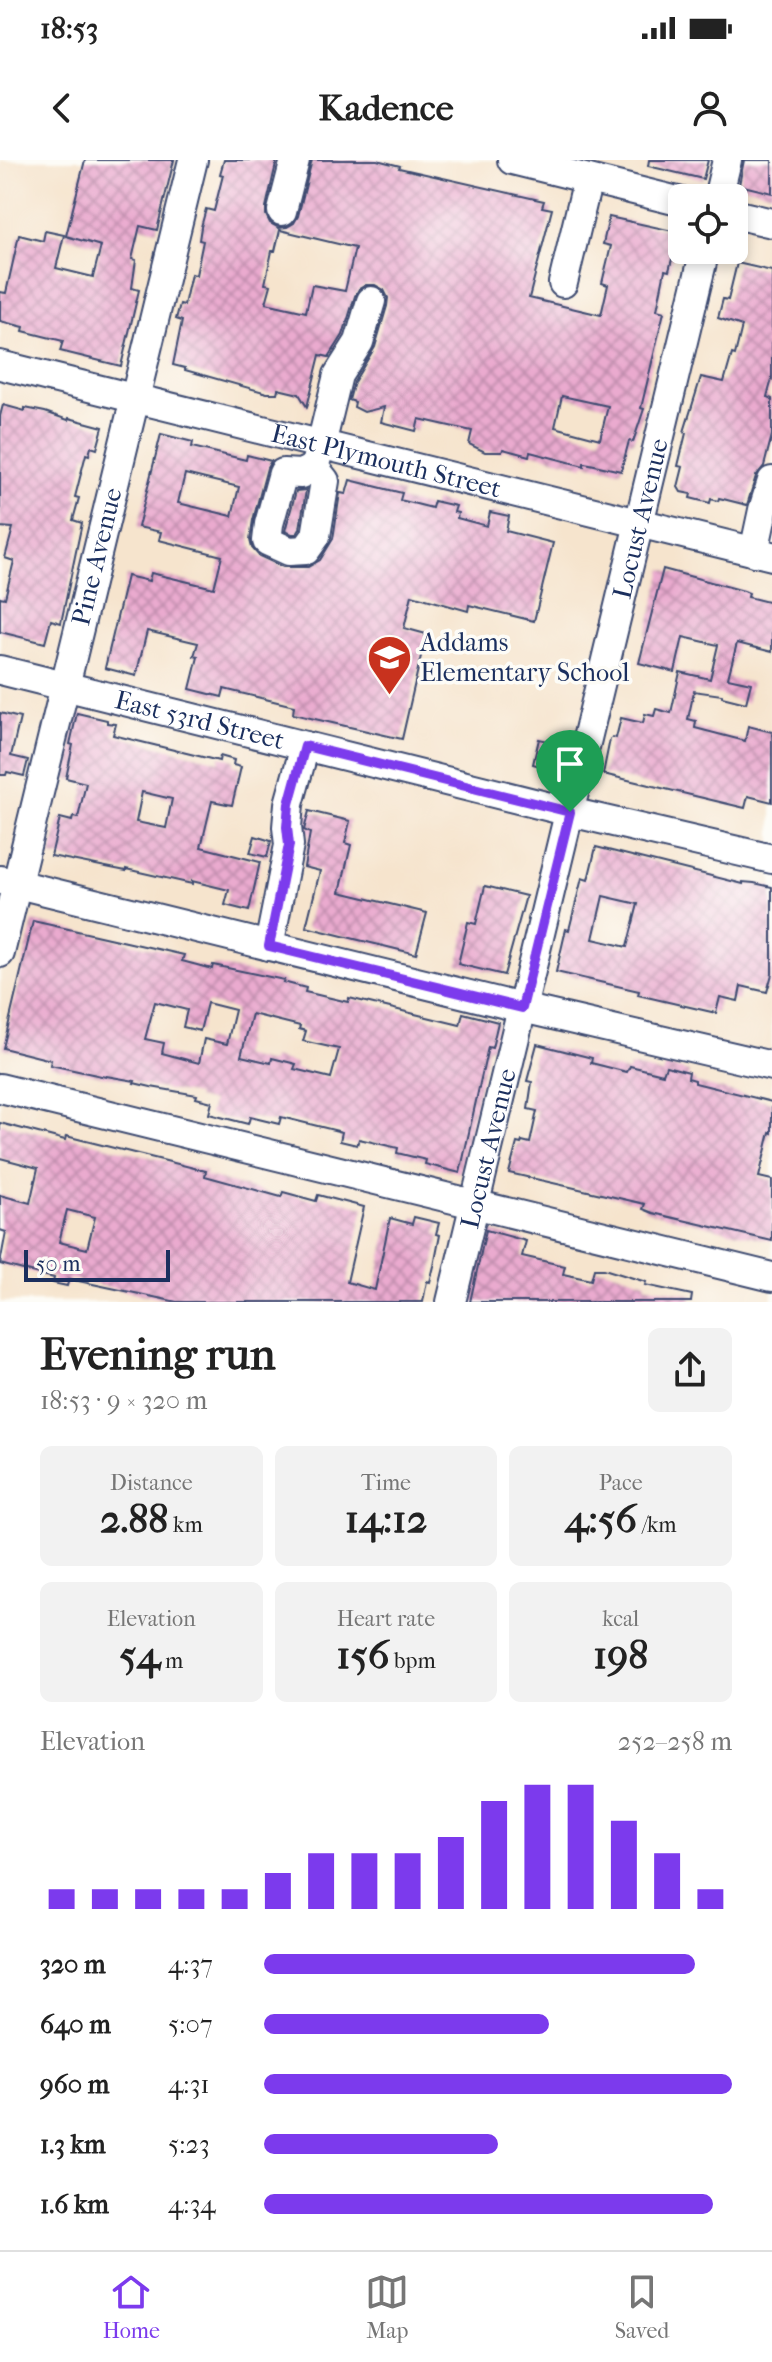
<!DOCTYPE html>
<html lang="en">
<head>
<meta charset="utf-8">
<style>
	body { margin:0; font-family:"IM FELL French Canon",serif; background:#f2f2f2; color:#222; height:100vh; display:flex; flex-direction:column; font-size:30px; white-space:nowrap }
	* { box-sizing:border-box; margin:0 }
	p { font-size:26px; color:#767676 }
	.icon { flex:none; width:44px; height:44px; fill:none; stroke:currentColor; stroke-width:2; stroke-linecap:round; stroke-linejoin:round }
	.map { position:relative; height:1142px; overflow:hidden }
	.side { display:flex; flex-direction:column; background:#fff; flex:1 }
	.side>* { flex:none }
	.fabs { position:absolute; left:668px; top:24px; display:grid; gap:16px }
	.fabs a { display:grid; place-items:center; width:80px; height:80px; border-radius:12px; background:#fff; box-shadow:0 4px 12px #0003; font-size:40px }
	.scale { position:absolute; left:24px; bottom:20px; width:146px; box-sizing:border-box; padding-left:8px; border:4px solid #1b2f5e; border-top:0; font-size:22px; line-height:28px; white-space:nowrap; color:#1b2f5e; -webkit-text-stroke:6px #fdfcf7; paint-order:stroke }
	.pin { position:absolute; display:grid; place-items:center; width:68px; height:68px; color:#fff; margin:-82px -34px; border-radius:50% 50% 50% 0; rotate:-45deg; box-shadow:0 0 8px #0007 }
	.pin .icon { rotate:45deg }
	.round { display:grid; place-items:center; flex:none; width:84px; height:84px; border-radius:12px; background:#f2f2f2 }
	.headline { display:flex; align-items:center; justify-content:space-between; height:136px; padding:0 40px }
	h1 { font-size:44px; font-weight:700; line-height:60px }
	.figures { display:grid; grid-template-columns:repeat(3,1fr); gap:12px; height:136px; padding:8px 40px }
	.figures div { display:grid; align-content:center; border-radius:12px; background:#f2f2f2; text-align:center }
	.figures b { font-size:40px; font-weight:700 }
	.figures small { font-size:22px; font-weight:400 }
	.figures p { font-size:22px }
	.chart { height:224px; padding:16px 40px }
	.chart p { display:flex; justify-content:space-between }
	.chart svg { width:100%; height:144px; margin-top:8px; stroke:#7c3aed; stroke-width:6 }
	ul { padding:0 40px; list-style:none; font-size:26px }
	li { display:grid; grid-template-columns:128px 96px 1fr; align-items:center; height:60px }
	li i { height:20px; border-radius:10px; background:#7c3aed }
	.status { display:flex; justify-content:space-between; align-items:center; height:56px; padding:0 40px; background:#fff; direction:ltr }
	.status svg { height:22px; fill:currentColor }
	header { display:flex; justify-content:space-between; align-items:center; height:104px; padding:0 40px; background:#fff; font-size:36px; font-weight:700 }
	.tabs { display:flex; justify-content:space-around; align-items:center; height:112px; border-top:2px solid #e0e0e0; background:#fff; font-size:22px; color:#767676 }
	.tabs a { display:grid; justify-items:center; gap:4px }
	.tabs .current { color:#7c3aed }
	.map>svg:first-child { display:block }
	.building { fill:url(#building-cross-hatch); fill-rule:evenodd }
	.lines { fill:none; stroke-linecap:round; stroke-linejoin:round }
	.minor-casing { stroke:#3c4a6f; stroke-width:32 }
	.minor { stroke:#fff; stroke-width:28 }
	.route-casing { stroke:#fff; stroke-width:16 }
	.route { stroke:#7c3aed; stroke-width:10 }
	.labels { text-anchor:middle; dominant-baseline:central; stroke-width:7; stroke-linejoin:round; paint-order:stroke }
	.street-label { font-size:26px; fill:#1b2f5e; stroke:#fdfcf7 }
	.poi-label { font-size:26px; fill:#1b2f5e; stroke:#fdfcf7; text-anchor:start }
</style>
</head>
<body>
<div class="status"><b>18:53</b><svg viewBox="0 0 49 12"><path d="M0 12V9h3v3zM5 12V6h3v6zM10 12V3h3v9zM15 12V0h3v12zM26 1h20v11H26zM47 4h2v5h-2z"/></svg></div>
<header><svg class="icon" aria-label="back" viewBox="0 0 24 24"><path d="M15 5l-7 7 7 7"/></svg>Kadence<svg class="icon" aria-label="person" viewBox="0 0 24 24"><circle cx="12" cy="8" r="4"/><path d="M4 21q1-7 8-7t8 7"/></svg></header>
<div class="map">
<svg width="772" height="1142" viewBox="0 0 772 1142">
	<defs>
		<pattern id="building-cross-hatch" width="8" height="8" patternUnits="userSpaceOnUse" patternTransform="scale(2)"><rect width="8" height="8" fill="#eaaacf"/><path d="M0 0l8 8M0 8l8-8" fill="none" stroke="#bd8bab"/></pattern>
	</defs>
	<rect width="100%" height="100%" fill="#fdfcf7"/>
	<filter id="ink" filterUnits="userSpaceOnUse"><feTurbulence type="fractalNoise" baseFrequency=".0125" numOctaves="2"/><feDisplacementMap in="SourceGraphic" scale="16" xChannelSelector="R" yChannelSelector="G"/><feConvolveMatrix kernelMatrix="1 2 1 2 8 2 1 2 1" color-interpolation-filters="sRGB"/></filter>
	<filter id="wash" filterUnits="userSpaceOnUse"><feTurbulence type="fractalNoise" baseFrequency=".006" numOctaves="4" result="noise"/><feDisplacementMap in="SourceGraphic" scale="32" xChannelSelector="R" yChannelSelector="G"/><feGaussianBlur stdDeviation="1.8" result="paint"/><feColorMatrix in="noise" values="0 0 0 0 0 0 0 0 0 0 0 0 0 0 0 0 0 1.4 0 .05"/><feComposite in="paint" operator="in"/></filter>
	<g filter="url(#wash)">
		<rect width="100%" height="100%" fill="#f6e4cd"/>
		<g id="blocks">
			<!-- building -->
			<g class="building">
				<polygon points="85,0 174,0 157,70 140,66 132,99 136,100 132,128 139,130 121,206 60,191 63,181 23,171 24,167 0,161 0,132 6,133 19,75 43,81 45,71 64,75 56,108 93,117 101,86 66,76"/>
				<path d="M 224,0 L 277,0 L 266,47 L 266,55 L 270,63 L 279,68 L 287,67 L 294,63 L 298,56 L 312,0 L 377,0 L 400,6 L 399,8 L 544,41 L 542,47 L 552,49 L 529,138 L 601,155 L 608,125 L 602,123 L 611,86 L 603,84 L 609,57 L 682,73 L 682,93 L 674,91 L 669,111 L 665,110 L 657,150 L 664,152 L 641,248 L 644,249 L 633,282 L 629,281 L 621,311 L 590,304 L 584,303 L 584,306 L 530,292 L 529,296 L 503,289 L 502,292 L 485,292 L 469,284 L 472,271 L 419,259 L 416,271 L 381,262 L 384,247 L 364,252 L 354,247 L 355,242 L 349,240 L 354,222 L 375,187 L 387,146 L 388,138 L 384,130 L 375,125 L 366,125 L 359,129 L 355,136 L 343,175 L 329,197 L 320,195 L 307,247 L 299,234 L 278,229 L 277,233 L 267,233 L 185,210 L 185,208 L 173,205 L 182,161 L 176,159 L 180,144 L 184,145 L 191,114 L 196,115 L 203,81 L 199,80 L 201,67 L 206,49 L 214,51 L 223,15 L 220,14 ZM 280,70 L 355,88 L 345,131 L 312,125 L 306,152 L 266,143 L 271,125 L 265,124 L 272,91 L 275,91 ZM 562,236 L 608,246 L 600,279 L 555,267 Z"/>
				<polygon points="649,0 708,0 703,19 648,6"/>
				<polygon points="744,0 772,0 772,33 739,25"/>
				<polygon points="737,103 772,111 772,219 767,237 772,239 772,275 764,306 756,316 747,345 719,338 718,341 711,339 710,343 690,338 691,334 681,332 678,327 683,307 678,306 686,273 684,272 701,217 724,222 732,194 735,195 742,166 718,158 723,139 728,140"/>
				<polygon points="3,245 25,251 25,248 45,252 68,260 69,258 103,267 97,289 91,287 89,295 86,294 75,337 79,338 73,360 82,363 61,463 51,460 45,483 0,472 0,437 5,438 14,401 5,398 13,368 0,367 0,256"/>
				<path d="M 161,274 L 193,282 L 192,287 L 246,300 L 247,295 L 271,301 L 267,308 L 253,360 L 250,380 L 252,388 L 259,396 L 283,407 L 308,407 L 320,400 L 333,379 L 340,333 L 346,334 L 350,320 L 402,333 L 400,340 L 432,348 L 434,341 L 456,346 L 454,352 L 458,353 L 457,358 L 487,366 L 490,352 L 509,356 L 506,371 L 553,383 L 534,461 L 469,445 L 468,451 L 412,435 L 404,468 L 426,474 L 402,579 L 293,554 L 294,546 L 224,529 L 222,537 L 190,529 L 198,497 L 194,496 L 198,483 L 147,471 L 136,516 L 105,508 L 127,416 L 149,421 L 151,413 L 214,428 L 222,396 L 159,380 L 161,372 L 138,367 ZM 185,314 L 239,327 L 232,356 L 178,343 Z"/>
				<polygon points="306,330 300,369 297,374 292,374 285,371 296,331"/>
				<polygon points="663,409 744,431 749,433 748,437 772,443 772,492 737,483 728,518 751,523 746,543 722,537 722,535 694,531 688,559 696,561 695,568 745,581 748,566 772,572 772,642 748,636 745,648 603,614 610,579 613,577 616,578 621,558 643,563 645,554 654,556 656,549 671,553 680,512 710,519 718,485 683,477 675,512 639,503"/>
				<polygon points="0,553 20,558 11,596 28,600 24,616 7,612 6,615 0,615"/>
				<path d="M 77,553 L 107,560 L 107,563 L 116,564 L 113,575 L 219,601 L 220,596 L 234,600 L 233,605 L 241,607 L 232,645 L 212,641 L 201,687 L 260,702 L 249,751 L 225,745 L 229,730 L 192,721 L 192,724 L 126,709 L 126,711 L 51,696 L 60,658 L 72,661 L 73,657 L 78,658 L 86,623 L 66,618 L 73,585 L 70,584 ZM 142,632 L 172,639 L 166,668 L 136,662 Z"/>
				<polygon points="539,579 557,583 551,609 533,604"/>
				<polygon points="309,651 350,661 345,683 351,685 340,732 427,753 416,794 306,767 320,711 304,707 310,673 304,670"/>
				<polygon points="255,676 271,681 267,697 250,693"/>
				<path d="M 596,687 L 743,724 L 743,722 L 754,723 L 772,727 L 772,814 L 767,832 L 741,826 L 738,841 L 720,837 L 716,853 L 638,835 L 639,831 L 556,812 L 566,769 L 569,770 L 582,718 L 588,720 ZM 603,736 L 638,744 L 627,787 L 593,779 Z"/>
				<polygon points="485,726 526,736 504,815 458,804 468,762 476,764"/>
				<path d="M 33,761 L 184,795 L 182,801 L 212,809 L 213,805 L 284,820 L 283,822 L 306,828 L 305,832 L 348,842 L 349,838 L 460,865 L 463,853 L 498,862 L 492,888 L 488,887 L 460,1013 L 425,1004 L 426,1000 L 397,993 L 398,988 L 359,979 L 357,985 L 340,981 L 342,972 L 281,957 L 279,964 L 250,957 L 248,964 L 209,954 L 212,942 L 196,938 L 197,935 L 151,927 L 134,923 L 135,921 L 106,916 L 106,917 L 50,905 L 51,900 L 3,888 ZM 155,842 L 187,850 L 183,867 L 200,871 L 207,843 L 235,850 L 227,884 L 204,879 L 199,903 L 162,893 L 164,883 L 145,879 ZM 252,854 L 300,866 L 299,869 L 306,871 L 303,881 L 339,889 L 331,918 L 294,909 L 296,904 L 272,898 L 271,903 L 241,896 Z"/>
				<polygon points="537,884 592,898 591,903 627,912 630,906 663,914 666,906 689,912 688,918 695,920 695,923 772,942 772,973 770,972 759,1017 772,1020 772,1081 653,1053 643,1049 645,1044 509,1013 517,983 521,984 522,981 530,983 537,951 528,949 532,922 527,921"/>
				<path d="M 0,963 L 65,980 L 66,976 L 206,1011 L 205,1016 L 281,1037 L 283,1032 L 316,1041 L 318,1035 L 364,1047 L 347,1122 L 375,1130 L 390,1058 L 412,1064 L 414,1057 L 439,1063 L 436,1074 L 440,1075 L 434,1106 L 430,1122 L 427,1121 L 423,1142 L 177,1142 L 69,1119 L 67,1126 L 53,1123 L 54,1118 L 0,1104 L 6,1072 L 0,1070 L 0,1035 L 30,1043 L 38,1008 L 0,998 ZM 67,1050 L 95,1057 L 87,1089 L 59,1082 Z"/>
				<polygon points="486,1070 526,1081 522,1096 565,1106 563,1114 591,1120 594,1109 604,1109 646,1122 645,1125 692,1135 691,1142 470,1142"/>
			</g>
		</g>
	</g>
	<g filter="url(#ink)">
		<use href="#blocks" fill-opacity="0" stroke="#3c4a6f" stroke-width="2"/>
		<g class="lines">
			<defs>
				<g id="minor">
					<polyline points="512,0 682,42"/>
					<polyline points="718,38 727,0"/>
					<polyline points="282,51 295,0"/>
					<polyline points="734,54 772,63"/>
					<polyline points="563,123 588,19"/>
					<path id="s1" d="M 0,205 L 772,396"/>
					<polyline points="314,307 301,314 283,313 269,364 267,381 289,391 306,390 316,376 325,321 314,307 321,285 338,215 359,182 371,141"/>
					<polyline points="754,392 763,350 772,321"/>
					<path id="s2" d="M 0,510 L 570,652 L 772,699"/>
					<polyline points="1,720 522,848 772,906"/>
					<polyline points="269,786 289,685 287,667 289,644 305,586"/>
					<path id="s3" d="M 0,793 L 193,0"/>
					<polyline points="0,928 772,1117"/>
					<path id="s4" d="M 451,1142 L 705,90"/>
				</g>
			</defs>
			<!-- minor casing -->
			<use href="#minor" class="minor-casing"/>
			<!-- minor -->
			<use href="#minor" class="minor"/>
		</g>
	</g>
	<g class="lines" filter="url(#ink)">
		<defs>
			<polygon id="route" points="305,586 570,652 522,848 269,786 289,685 287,667 289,644"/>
		</defs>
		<!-- route casing -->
		<use href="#route" class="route-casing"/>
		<!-- route -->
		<use href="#route" class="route"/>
	</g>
	<!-- icons -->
	<defs>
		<symbol id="school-pin" viewBox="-11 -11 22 30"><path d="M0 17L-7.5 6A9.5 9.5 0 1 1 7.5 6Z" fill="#c8321e" stroke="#fdfcf7"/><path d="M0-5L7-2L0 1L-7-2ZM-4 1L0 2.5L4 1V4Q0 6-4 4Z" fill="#fff"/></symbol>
	</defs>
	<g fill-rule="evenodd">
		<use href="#school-pin" x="364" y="472" width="51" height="69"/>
	</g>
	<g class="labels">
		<!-- street labels -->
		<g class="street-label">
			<text stroke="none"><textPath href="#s1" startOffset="398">East Plymouth Street</textPath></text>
			<text stroke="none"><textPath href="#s4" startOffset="806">Locust Avenue</textPath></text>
			<text stroke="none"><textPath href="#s3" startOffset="408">Pine Avenue</textPath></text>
			<text stroke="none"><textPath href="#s2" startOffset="206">East 53rd Street</textPath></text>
			<text stroke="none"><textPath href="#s4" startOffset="158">Locust Avenue</textPath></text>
		</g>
		<!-- poi labels -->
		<g class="poi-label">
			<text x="420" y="482">Addams<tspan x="420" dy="30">Elementary School</tspan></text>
		</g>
	</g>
</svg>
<div class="fabs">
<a><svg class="icon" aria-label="locate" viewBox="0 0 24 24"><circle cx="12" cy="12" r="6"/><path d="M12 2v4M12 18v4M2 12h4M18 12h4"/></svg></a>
</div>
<div class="scale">50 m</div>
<div class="pin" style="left:570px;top:652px;background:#1e9e55"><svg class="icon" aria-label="arrive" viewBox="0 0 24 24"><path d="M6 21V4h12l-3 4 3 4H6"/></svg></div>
</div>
<section class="side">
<div class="headline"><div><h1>Evening run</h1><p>18:53 · 9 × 320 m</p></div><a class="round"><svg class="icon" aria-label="share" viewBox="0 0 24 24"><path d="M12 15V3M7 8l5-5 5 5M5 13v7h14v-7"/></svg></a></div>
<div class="figures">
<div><p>Distance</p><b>2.88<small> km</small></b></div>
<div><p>Time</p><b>14:12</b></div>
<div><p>Pace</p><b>4:56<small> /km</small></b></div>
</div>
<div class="figures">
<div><p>Elevation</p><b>54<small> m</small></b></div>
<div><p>Heart rate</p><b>156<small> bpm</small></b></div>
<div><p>kcal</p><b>198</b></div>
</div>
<div class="chart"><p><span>Elevation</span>252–258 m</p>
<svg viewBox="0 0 160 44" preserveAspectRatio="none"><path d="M5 44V38M15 44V38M25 44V38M35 44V38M45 44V38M55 44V33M65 44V27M75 44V27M85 44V27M95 44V22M105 44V11M115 44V6M125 44V6M135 44V17M145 44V27M155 44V38"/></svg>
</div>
<ul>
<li><b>320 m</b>4:37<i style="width:92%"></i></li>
<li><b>640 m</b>5:07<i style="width:61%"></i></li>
<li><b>960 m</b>4:31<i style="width:100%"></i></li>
<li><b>1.3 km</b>5:23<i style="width:50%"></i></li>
<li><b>1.6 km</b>4:34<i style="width:96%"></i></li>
</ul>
</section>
<nav class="tabs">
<a class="current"><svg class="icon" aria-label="home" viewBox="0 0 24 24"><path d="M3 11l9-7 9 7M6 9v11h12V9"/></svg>Home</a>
<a><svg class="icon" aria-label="map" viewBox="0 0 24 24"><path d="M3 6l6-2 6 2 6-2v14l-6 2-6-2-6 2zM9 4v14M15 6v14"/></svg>Map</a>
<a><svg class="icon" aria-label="saved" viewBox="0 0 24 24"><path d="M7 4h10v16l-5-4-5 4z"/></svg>Saved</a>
</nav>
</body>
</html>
